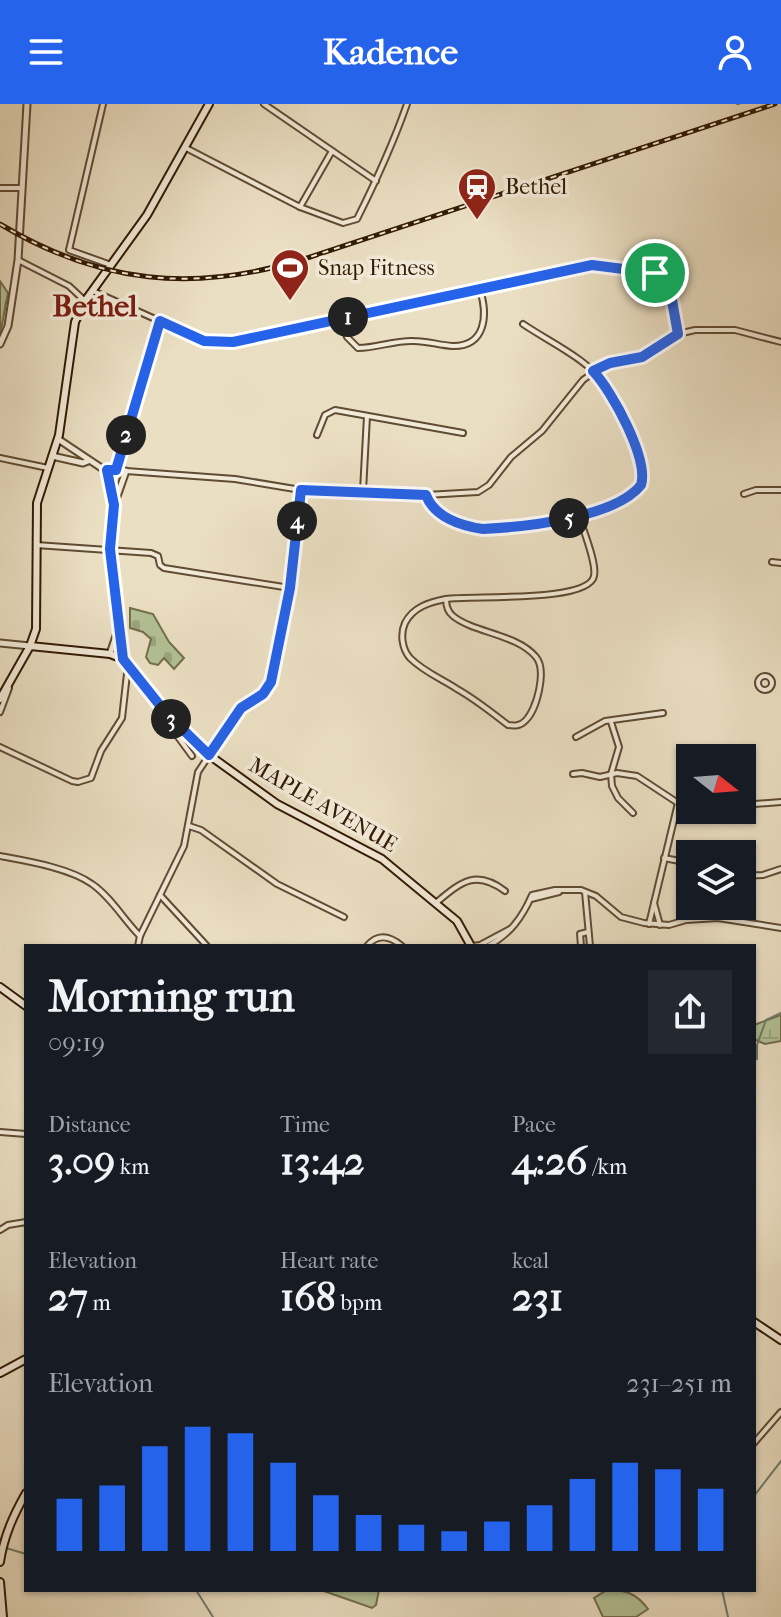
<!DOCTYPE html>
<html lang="en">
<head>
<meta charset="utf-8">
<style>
	body { margin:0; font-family:"IM FELL French Canon",serif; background:#242831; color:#f1f3f6; height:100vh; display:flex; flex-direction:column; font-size:30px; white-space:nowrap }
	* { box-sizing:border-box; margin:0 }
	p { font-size:26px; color:#9ea1a6 }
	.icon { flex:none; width:44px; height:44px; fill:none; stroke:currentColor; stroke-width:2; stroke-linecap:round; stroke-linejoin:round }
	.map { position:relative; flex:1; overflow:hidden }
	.panel { position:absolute; left:24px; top:840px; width:732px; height:648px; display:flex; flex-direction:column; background:#171b24; border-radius:0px; box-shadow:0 2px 6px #0004 }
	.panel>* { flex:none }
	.needle { width:52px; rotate:107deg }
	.controls { position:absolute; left:676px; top:640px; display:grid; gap:16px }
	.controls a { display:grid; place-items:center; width:80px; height:80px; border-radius:0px; background:#171b24; box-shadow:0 2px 6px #0004; font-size:40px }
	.pin { position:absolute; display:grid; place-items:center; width:68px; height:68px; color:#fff; margin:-34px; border:4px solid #fff; border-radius:50%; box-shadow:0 2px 8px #0007 }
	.km { position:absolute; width:40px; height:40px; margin:-20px; border-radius:50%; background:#222; color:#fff; font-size:22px; line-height:40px; text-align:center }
	.round { display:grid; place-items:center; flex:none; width:84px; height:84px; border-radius:0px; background:#242831 }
	.headline { display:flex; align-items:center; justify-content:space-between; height:136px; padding:0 24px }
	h1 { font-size:44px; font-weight:800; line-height:60px }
	.stats { display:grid; grid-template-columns:repeat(3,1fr); gap:12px; height:136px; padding:8px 24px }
	.stats div { display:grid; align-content:center }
	.stats b { font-size:40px; font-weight:800 }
	.stats small { font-size:22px; font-weight:400 }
	.stats p { font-size:22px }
	.chart { height:224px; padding:16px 24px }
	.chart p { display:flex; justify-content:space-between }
	.chart svg { width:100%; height:144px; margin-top:8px; stroke:#2563eb; stroke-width:6 }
	header { display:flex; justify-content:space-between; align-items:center; height:104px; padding:0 24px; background:#2563eb; color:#fff; font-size:36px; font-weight:800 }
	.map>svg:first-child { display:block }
	.wetland { fill:url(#wetland-marsh); stroke:#726e4c; stroke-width:2 }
	.cemetery { fill:url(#cemetery-stones); stroke:#726e4c; stroke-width:2 }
	.pitch { fill:#b3c296; stroke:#726e4c; stroke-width:2 }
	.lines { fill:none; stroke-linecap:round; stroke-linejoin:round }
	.stream { stroke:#6f7c6c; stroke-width:2 }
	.minor-casing { stroke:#604b33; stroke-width:8 }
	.tertiary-casing { stroke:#604b33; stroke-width:9 }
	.secondary-casing { stroke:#321a03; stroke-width:10 }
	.minor { stroke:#f2ead8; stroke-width:4 }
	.tertiary { stroke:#f2ead8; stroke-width:5 }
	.secondary { stroke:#f2ead8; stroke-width:6 }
	.rail-casing { stroke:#321a03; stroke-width:5 }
	.rail { stroke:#f2ead8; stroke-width:2; stroke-dasharray:6; stroke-linecap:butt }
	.route-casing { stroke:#fff; stroke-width:16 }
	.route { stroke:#2563eb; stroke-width:10 }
	.labels { text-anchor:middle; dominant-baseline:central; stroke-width:7; stroke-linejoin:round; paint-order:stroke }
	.poi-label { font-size:22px; fill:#321a03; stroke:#f2ead8; text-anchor:start }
	.street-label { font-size:22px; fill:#321a03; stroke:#f2ead8 }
	.district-label { font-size:30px; font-weight:bold; fill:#7a1f14; stroke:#f2ead8 }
</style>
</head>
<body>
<header><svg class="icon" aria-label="menu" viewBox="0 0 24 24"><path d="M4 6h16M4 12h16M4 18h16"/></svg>Kadence<svg class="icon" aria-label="person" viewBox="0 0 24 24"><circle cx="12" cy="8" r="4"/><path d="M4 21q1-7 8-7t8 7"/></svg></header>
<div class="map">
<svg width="781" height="1513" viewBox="0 0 781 1513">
	<defs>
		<pattern id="wetland-marsh" width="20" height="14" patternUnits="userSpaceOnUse" patternTransform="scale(2)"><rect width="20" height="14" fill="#b3c296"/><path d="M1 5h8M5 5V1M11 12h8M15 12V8" fill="none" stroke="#9aa680"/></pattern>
		<pattern id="cemetery-stones" width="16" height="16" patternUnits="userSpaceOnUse" patternTransform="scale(2)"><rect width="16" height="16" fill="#b3c296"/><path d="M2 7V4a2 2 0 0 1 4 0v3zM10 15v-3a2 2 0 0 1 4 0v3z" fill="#9aa680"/></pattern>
	</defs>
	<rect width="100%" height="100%" fill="#ebdfc3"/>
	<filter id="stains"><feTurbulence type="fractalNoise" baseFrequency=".0025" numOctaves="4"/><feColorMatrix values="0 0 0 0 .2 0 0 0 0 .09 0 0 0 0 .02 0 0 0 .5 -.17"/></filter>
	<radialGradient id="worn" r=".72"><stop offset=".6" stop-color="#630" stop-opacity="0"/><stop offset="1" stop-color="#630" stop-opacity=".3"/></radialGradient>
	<!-- wetland -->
	<polygon class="wetland" points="781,911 781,937 765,940 754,935 754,921"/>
	<!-- cemetery -->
	<g class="cemetery">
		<polygon points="0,177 8,189 0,231"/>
		<polygon points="130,504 153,510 169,538 184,554 174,565 164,554 158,561 150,559 146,553 151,535 143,528 130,524"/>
	</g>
	<!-- pitch -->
	<g class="pitch">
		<polygon points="321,1486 379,1486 376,1501 372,1504"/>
		<path d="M 607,1486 C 626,1486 636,1489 648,1505 L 636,1513 L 603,1513 L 594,1494 Z"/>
	</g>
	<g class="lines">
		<!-- stream -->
		<g class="stream">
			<polyline points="737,0 739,0"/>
			<polyline points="754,956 757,955 757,941 766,916 781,909"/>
			<polyline points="754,1392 781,1357"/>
			<polyline points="6,1444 26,1450"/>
			<polyline points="196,1486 213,1513"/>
			<polyline points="722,1486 728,1513"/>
		</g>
		<defs>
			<g id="minor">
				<polyline points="103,0 69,146 111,161"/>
				<polyline points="264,0 376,77"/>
				<path d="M 186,44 L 300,103 L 343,119 L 357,115 C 376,77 393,40 407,0"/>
				<polyline points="0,84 20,84"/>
				<polyline points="300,103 332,47"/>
				<polyline points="18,156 69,182 85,197"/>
				<polyline points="93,187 204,237 218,239 592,161 647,167 662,172 671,191 678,230"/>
				<path d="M 341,215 L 347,233 L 358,244 C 377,244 395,236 414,237 C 427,237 439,241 452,242 C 486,243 488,211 480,186"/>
				<polyline points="317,331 325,311 335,306 463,329"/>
				<polyline points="0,354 48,364"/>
				<polyline points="116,366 160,217"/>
				<polyline points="126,367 235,375 301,386 426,391 478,388 489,381 511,353 542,327 583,276 602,262 642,253 678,230 695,226 735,226 781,238"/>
				<polyline points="363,387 367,312"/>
				<polyline points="744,390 756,386 781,386"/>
				<path d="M 426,392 C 433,412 460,423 481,425 C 497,426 514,421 530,419 C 560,414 620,412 639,384 C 648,371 640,357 634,344 C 627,323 620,300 607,282 C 586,254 551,239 523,220"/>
				<polyline points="36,441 151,449 158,452 160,461 164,464 290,484"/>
				<polyline points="772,458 781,459"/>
				<path d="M 446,495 C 446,502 448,508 453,512 C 474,529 517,530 536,553 C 547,566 537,606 525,617 C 520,622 515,622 508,621 C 491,608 475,595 457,585 C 442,575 424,568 410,554 C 402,545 400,530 405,519 C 413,503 430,498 446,495 Z"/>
				<path d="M 446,495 C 471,491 589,499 594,472 C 597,459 583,426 579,412"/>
				<circle cx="765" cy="579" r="7"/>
				<polyline points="0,608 9,584"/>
				<polyline points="166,609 167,618 192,652"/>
				<polyline points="611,618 619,643 611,670 612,682 618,694 633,709"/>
				<polyline points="576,633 605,617 663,609"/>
				<polyline points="0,643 72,677 78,678 91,674 101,647 122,614 128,561"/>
				<polyline points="573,670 582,669 600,673 617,669 637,672 678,699"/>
				<polyline points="678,699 690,700"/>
				<polyline points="742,701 781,698"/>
				<polyline points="189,722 201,726 277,780 344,813"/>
				<path d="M 0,752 C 27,757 70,764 92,780 C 111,793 124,816 140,832"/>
				<polyline points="664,754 690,759"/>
				<polyline points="742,772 763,771 781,765"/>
				<polyline points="585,788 590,842"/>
				<polyline points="160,791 207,842"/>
				<polyline points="531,795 559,788"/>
				<path d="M 437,798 C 461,778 476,765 505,787"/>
				<polyline points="654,799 660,821"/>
				<polyline points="649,820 678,699"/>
				<polyline points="138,842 140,832 184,742 198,668 241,604 263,590 271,578 290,484 301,387"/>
				<path d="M 367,842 C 378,829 390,832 402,842"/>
				<polyline points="472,842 480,841 510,825"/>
				<path d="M 488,842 C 510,830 522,814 532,791 L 555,786 L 581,786 L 596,792 L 621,813 L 644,819 L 669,821 L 686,816 L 718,814 L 781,824"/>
				<polyline points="581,842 580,830 588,828"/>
				<polyline points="0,1028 26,1030"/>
				<polyline points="0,1126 8,1121 26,1118"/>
				<polyline points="754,1339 781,1308"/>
			</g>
			<g id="tertiary">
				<polyline points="0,240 8,222 18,156 27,0"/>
				<polyline points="58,335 103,365 126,367 114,401 110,431 123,555"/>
				<polyline points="52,352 83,359 88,357"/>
				<polyline points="107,366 114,401"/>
				<polyline points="0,539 30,542"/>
				<polyline points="110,550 118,526"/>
			</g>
			<g id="secondary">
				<polyline points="30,542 110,550 123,555 166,609 209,651 277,700 382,755 457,817 471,842"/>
				<polyline points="0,595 30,542 36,525 37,399 59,331 75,218 85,197 147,111 209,0"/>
				<polyline points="0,883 26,902"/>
				<polyline points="754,1218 781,1236"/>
				<polyline points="0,1269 26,1255"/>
				<path d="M 0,1458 C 4,1432 13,1412 26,1389"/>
				<polyline points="0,1478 3,1513"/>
			</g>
		</defs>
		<!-- minor casing -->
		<use href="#minor" class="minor-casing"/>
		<!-- tertiary casing -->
		<use href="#tertiary" class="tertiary-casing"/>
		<!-- secondary casing -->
		<use href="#secondary" class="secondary-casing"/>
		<!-- minor -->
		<use href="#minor" class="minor"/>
		<!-- tertiary -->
		<use href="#tertiary" class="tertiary"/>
		<!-- secondary -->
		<use href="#secondary" class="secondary"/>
		<defs>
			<path id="rail" d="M 0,120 C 100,180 194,189 304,155 L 775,0"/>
		</defs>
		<!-- rail casing -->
		<use href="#rail" class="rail-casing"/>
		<!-- rail -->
		<use href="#rail" class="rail"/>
	</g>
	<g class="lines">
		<defs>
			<path id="route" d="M 592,161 L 655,169 L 662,172 L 671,191 L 678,230 L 642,253 L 610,259 L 593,267 C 612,287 649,355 641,381 C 615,414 524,423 483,425 C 461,422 434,413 426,391 L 301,386 L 290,484 L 271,578 L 263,590 L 241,604 L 209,651 L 166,609 L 123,555 L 110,445 L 114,401 L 107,366 L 116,366 L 160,217 L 204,237 L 233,238 Z"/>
		</defs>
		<!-- route casing -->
		<use href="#route" class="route-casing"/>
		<!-- route -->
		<use href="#route" class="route"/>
	</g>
	<!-- icons -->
	<defs>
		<symbol id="station-pin" viewBox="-11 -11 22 30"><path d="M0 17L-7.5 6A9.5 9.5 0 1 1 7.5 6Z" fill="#8f2418" stroke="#f2ead8"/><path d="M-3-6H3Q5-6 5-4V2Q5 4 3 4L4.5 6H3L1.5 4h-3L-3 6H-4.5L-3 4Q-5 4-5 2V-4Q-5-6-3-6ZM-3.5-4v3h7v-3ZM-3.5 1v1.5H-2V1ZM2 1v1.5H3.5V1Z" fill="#fff"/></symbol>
		<symbol id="stadium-pin" viewBox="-11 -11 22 30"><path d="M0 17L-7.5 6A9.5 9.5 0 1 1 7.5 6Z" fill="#8f2418" stroke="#f2ead8"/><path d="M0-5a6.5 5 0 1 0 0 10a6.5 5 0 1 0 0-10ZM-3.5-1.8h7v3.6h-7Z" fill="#fff"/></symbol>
	</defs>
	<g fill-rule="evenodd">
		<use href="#station-pin" x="455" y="61" width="44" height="60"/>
		<use href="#stadium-pin" x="268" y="142" width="44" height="60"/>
	</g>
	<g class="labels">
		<!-- poi labels -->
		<g class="poi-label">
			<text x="505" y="83">Bethel</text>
			<text x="318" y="164">Snap Fitness</text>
		</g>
		<!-- street labels -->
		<g class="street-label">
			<text transform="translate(323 701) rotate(30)">MAPLE AVENUE</text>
		</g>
		<!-- district labels -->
		<g class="district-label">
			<text x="95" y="202">Bethel</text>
		</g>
	</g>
	<rect width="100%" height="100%" filter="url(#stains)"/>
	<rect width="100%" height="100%" fill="url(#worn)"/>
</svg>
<div class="controls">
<a><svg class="needle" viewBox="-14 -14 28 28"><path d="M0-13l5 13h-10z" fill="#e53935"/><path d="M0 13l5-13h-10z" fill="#9ea1a6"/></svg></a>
<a><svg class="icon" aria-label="layers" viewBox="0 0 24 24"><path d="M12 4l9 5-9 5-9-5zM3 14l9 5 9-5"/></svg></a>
</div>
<div class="pin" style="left:655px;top:169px;background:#1e9e55"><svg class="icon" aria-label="arrive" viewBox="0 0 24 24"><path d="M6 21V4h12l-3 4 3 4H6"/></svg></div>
<b class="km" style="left:348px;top:213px">1</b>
<b class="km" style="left:126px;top:331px">2</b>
<b class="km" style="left:171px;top:615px">3</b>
<b class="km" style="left:297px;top:417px">4</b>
<b class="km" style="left:569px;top:414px">5</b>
<section class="panel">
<div class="headline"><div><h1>Morning run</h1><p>09:19</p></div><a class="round"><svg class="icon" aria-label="share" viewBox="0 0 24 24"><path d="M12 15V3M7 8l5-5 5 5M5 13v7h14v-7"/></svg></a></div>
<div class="stats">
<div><p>Distance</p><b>3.09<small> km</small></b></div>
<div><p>Time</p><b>13:42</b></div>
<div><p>Pace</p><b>4:26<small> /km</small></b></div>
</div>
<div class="stats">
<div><p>Elevation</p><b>27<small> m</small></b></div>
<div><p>Heart rate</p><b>168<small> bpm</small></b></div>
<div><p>kcal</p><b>231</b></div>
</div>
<div class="chart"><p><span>Elevation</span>231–251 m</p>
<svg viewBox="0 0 160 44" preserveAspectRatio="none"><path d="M5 44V28M15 44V24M25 44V12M35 44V6M45 44V8M55 44V17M65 44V27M75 44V33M85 44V36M95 44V38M105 44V35M115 44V30M125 44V22M135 44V17M145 44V19M155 44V25"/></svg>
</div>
</section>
</div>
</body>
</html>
